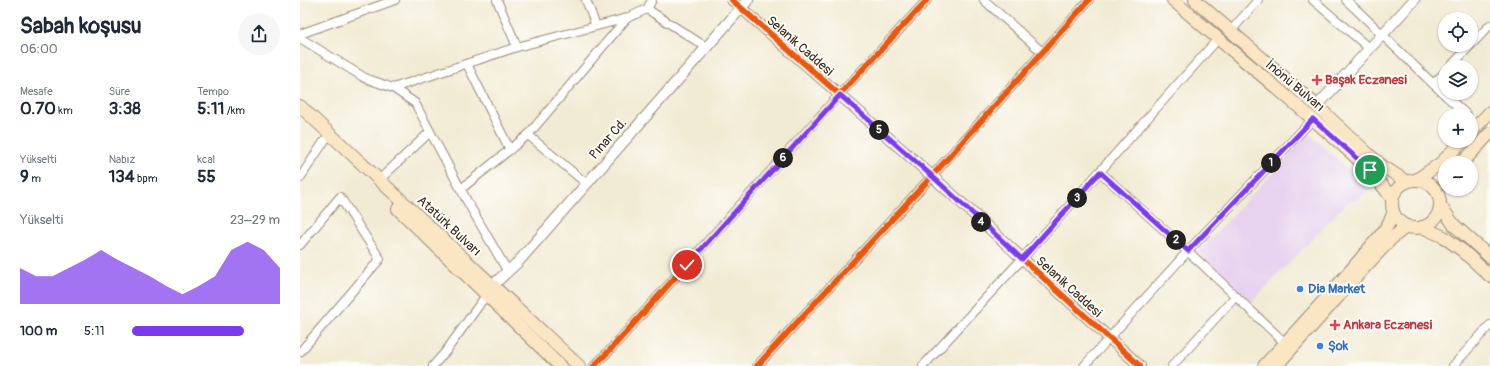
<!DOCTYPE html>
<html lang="tr">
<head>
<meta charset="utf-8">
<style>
	body { margin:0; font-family:Pangolin,sans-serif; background:#f6f6f7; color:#1f2937; height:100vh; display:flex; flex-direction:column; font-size:15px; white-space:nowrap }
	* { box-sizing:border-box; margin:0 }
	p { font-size:13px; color:#747a83 }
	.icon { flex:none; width:22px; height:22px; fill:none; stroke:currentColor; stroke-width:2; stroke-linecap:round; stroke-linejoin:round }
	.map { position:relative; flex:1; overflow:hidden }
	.details { display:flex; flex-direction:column; background:#fff; width:300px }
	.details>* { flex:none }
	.tools { position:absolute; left:1138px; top:12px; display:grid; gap:8px }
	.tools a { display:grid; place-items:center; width:40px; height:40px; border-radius:50%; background:#fff; box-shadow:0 1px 3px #0004; font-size:20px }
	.pin { position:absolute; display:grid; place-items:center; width:34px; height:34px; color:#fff; margin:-17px; border:2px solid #fff; border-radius:50%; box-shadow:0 1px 4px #0007 }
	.km { position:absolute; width:20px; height:20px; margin:-10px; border-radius:50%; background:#222; color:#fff; font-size:11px; line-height:20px; text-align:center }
	.round { display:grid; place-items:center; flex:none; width:42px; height:42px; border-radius:21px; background:#f6f6f7 }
	.head { display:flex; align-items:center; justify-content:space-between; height:68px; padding:0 20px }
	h1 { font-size:22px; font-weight:700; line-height:30px }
	.figures { display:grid; grid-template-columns:repeat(3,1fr); gap:6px; height:68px; padding:4px 20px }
	.figures div { display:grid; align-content:center }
	.figures b { font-size:17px; font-weight:700 }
	.figures small { font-size:11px; font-weight:400 }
	.figures p { font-size:11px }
	.chart { height:112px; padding:8px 20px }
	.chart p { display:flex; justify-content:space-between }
	.chart svg { width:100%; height:72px; margin-top:4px; fill:#7c3aed; opacity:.7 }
	ul { padding:0 20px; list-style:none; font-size:13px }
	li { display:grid; grid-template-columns:64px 48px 1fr; align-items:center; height:30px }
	li i { height:10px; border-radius:5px; background:#7c3aed }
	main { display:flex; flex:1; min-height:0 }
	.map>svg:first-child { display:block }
	.built { fill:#e7d2ef }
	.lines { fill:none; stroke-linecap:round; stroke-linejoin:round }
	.minor-casing { stroke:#968a79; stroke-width:10 }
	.tertiary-casing { stroke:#968a79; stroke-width:12 }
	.secondary-casing { stroke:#968a79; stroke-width:14 }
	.minor { stroke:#fff; stroke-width:8 }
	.tertiary { stroke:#fff; stroke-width:10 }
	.secondary { stroke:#fbe6c4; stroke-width:12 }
	.cycleway-casing { stroke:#fdfcf7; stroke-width:8 }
	.cycleway { stroke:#e8590c; stroke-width:6 }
	.route-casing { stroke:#fff; stroke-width:8 }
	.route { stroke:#7c3aed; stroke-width:5 }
	.health-dot { fill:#e0444e; stroke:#fdfcf7; stroke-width:1.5 }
	.shop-dot { fill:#3f7fe0; stroke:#fdfcf7; stroke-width:1.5 }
	.labels { text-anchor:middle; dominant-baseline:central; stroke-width:4; stroke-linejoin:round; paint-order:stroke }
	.street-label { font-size:13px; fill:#3b2a1e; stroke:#fdfcf7 }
	.health-label { font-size:13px; font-weight:bold; fill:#be3a42; stroke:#fdfcf7; text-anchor:start }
	.shop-label { font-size:13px; font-weight:bold; fill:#366cbe; stroke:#fdfcf7; text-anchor:start }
</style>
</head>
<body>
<main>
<section class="details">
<div class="head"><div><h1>Sabah koşusu</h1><p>06:00</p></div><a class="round"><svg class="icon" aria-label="share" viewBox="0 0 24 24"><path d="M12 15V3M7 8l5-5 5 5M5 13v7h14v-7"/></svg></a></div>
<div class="figures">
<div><p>Mesafe</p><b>0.70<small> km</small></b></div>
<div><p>Süre</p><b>3:38</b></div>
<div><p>Tempo</p><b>5:11<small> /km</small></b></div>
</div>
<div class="figures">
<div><p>Yükselti</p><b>9<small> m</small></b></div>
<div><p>Nabız</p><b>134<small> bpm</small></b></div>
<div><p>kcal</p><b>55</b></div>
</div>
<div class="chart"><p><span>Yükselti</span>23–29 m</p>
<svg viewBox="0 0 160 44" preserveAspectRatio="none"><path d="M0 44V22L10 27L20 27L30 22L40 17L50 11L60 17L70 22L80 27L90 33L100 38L110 33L120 27L130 11L140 6L150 11L160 22V44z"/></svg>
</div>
<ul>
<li><b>100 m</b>5:11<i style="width:76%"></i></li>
</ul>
</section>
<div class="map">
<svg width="1190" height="366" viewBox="0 0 1190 366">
	<rect width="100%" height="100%" fill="#fdfcf7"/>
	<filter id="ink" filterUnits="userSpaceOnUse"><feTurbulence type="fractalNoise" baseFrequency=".025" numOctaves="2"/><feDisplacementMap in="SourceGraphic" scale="8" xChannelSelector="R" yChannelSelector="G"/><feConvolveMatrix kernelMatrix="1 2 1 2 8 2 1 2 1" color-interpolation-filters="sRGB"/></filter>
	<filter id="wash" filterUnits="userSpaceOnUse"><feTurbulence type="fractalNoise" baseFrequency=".012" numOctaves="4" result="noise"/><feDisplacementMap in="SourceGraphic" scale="16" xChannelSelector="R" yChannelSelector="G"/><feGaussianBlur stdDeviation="0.9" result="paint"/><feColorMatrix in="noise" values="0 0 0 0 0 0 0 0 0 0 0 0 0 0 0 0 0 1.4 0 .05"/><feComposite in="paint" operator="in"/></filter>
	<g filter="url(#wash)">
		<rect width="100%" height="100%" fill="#f2ebd4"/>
		<!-- built -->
		<polygon class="built" points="1009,134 1070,189 1059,199 1048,202 952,302 898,252"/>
	</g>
	<g filter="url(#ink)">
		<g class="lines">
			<defs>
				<g id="minor">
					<polyline points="197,0 217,47"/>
					<polyline points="286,0 296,26"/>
					<polyline points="684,0 742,52"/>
					<polyline points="1013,0 1070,49"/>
					<path d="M 1046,0 C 1087,38 1125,78 1167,115"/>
					<polyline points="347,9 406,47"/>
					<polyline points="930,32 958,0"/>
					<polyline points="0,34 95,0"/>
					<polyline points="0,38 65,78 93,88 115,103 168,203 208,272"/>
					<polyline points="167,64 210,150"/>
					<polyline points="1150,67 1190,25"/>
					<polyline points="1133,84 1145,72"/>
					<polyline points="93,88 217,47 327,18 347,9 352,0"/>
					<polyline points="228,135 287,184"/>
					<polyline points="800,172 905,267 985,343"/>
					<polyline points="0,178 25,140"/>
					<polyline points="79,180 130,132"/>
					<polyline points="161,189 228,135 327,18"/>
					<polyline points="0,245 40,197 80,259 0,352"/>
					<polyline points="133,366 146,351 187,294"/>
					<polyline points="294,366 310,350 539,95 627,0"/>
					<polyline points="457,366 632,176 789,0"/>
					<polyline points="623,366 722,259 918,39"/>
					<polyline points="784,366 888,251 1013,119"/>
					<polyline points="872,366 936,296"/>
					<polyline points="1153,366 1190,325"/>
				</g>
				<g id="tertiary">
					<polyline points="432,0 632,176 840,366"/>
					<polyline points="1017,106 1114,0"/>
					<polyline points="189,291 192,286 218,262 448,0"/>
				</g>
				<g id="secondary">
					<path d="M 873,0 C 923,44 975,85 1024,129 C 1049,151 1074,171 1092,199"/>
					<polyline points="895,0 1017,106 1078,163 1107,182"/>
					<polyline points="0,106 279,366"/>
					<polyline points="1171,132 1190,112"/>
					<polyline points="1162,163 1190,133"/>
					<polyline points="1116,180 1141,163 1162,141"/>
					<circle cx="1116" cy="204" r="24"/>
					<polyline points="1140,205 1154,225 1190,257"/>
					<polyline points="98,209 260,366"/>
					<polyline points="1122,227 1144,237 1163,251 1190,276"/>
					<path d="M 964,366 C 997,330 1031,294 1062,257 C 1073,243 1088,230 1093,213"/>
					<polyline points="976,366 1063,269 1092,238 1107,226"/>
				</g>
			</defs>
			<!-- minor casing -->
			<use href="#minor" class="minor-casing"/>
			<!-- tertiary casing -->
			<use href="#tertiary" class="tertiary-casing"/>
			<!-- secondary casing -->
			<use href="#secondary" class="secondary-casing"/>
			<!-- minor -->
			<use href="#minor" class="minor"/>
			<!-- tertiary -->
			<use href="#tertiary" class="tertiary"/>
			<!-- secondary -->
			<use href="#secondary" class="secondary"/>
			<defs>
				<g id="cycleway">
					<polyline points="432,0 632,176 840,366"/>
					<polyline points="294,366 310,350 539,95 627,0"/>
					<polyline points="457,366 632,176 789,0"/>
				</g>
			</defs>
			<!-- cycleway casing -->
			<use href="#cycleway" class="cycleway-casing"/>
			<!-- cycleway -->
			<use href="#cycleway" class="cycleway"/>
		</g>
	</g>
	<g class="lines" filter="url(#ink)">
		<defs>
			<polyline id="route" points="387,265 540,95 632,176 722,259 800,172 888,251 1013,119 1070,170"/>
		</defs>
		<!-- route casing -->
		<use href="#route" class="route-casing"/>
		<!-- route -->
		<use href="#route" class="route"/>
	</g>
	<!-- markers -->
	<g class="health-dot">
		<path d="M1015 74h4v4h4v4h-4v4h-4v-4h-4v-4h4z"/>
		<path d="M1033 319h4v4h4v4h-4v4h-4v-4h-4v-4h4z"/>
	</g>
	<g class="shop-dot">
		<circle cx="1000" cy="289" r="4"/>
		<circle cx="1020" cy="346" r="4"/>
	</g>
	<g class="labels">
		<!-- street labels -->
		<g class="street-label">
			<text transform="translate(500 46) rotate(41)">Selanik Caddesi</text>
			<text transform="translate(995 86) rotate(40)">İnönü Bulvarı</text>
			<text transform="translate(308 139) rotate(-49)">Pınar Cd.</text>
			<text transform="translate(149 226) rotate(43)">Atatürk Bulvarı</text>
			<text transform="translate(769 287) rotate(42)">Selanik Caddesi</text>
		</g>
		<!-- health labels -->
		<g class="health-label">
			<text x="1025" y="80">Başak Eczanesi</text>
			<text x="1043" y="325">Ankara Eczanesi</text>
		</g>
		<!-- shop labels -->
		<g class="shop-label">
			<text x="1008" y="289">Dia Market</text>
			<text x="1028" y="346">Şok</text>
		</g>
	</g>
</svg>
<div class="tools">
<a><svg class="icon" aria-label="locate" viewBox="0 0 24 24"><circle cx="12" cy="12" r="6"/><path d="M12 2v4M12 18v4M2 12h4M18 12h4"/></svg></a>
<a><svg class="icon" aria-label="layers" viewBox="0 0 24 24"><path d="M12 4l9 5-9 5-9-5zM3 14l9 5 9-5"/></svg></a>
<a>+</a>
<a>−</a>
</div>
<div class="pin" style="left:1070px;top:170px;background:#1e9e55"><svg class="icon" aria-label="arrive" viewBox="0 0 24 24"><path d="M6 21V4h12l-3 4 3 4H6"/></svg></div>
<div class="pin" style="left:387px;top:265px;background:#d93025"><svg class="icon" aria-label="check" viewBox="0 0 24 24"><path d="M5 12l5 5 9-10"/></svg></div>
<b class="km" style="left:971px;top:163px">1</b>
<b class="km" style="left:876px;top:240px">2</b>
<b class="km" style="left:777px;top:198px">3</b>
<b class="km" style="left:681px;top:222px">4</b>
<b class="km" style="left:579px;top:130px">5</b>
<b class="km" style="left:483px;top:158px">6</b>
</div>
</main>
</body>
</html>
